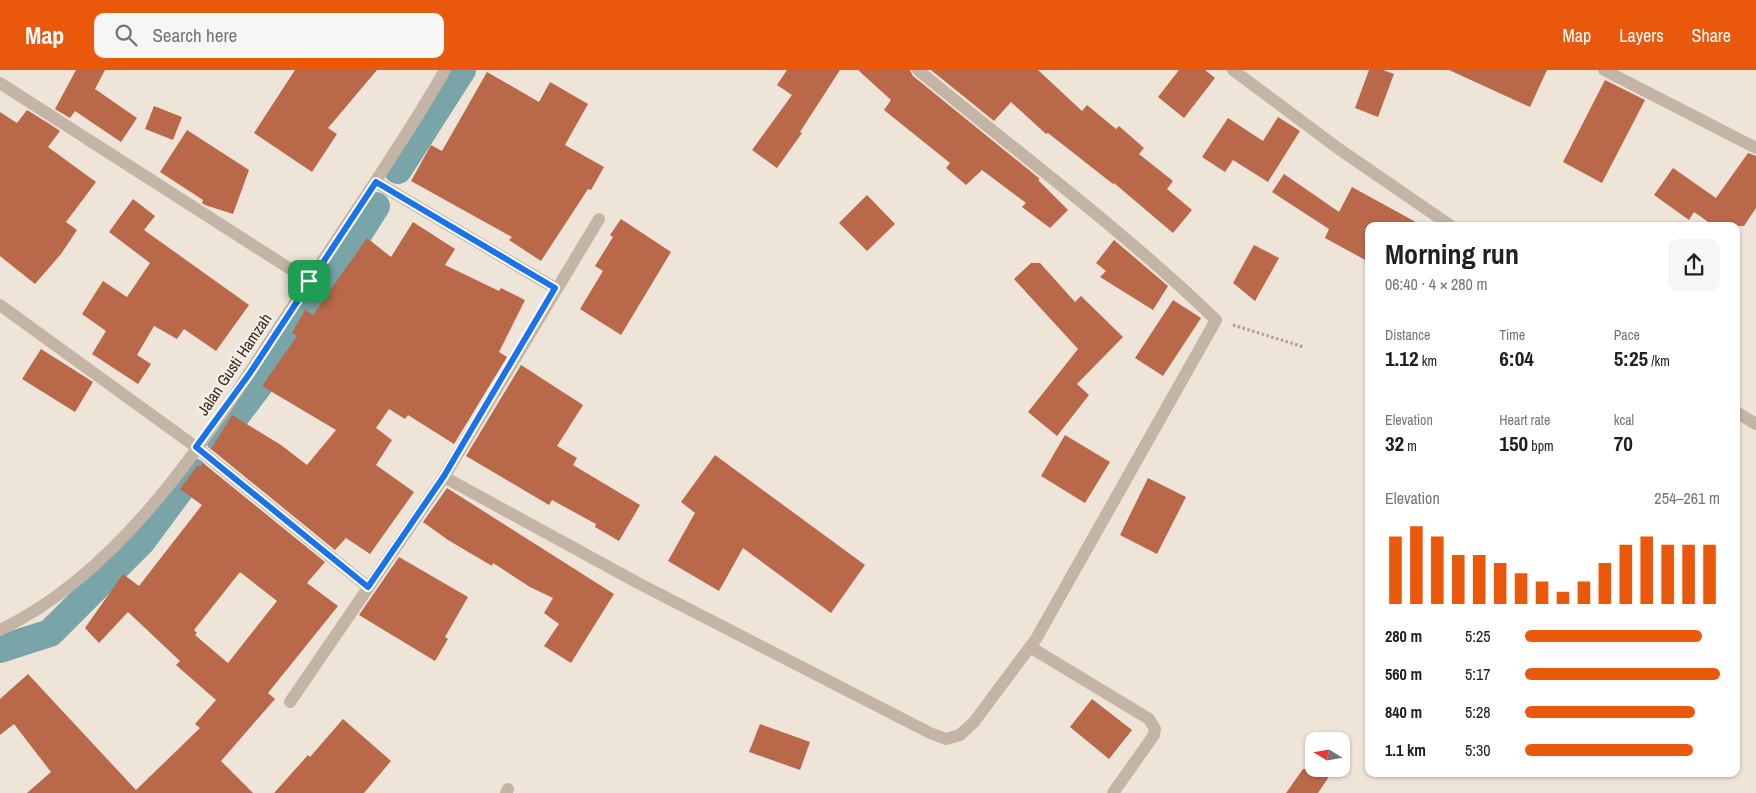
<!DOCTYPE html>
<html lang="en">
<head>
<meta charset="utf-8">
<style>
	body { margin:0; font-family:"Archivo Narrow",sans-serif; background:#f6f6f6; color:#202124; height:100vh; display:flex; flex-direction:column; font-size:19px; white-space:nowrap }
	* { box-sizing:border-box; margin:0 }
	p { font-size:16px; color:#757577 }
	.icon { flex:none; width:28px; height:28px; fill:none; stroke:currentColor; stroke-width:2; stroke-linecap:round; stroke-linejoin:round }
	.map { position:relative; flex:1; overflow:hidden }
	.details { position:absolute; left:1365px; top:152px; width:375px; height:555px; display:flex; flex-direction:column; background:#fff; border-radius:10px; box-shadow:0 1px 4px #0004 }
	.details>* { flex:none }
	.needle { width:32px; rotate:281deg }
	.controls { position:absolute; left:1305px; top:662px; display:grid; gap:10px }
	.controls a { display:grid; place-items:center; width:45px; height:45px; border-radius:10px; background:#fff; box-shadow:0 1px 4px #0004; font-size:25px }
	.pin { position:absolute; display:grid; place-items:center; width:42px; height:42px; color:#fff; margin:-21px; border-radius:10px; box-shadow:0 2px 8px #0006 }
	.round { display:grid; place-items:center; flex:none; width:52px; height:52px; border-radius:10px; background:#f6f6f6 }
	.overview { display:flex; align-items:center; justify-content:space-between; height:85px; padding:0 20px }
	h1 { font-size:28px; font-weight:700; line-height:38px }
	.figures { display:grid; grid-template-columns:repeat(3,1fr); gap:8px; height:85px; padding:5px 20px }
	.figures div { display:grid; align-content:center }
	.figures b { font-size:21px; font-weight:700 }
	.figures small { font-size:14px; font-weight:400 }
	.figures p { font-size:14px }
	.chart { height:140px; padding:10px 20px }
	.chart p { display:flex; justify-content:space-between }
	.chart svg { width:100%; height:90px; margin-top:5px; stroke:#ea580c; stroke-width:6 }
	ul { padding:0 20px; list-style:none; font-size:16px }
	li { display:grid; grid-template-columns:80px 60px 1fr; align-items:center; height:38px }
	li i { height:12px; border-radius:6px; background:#ea580c }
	header { display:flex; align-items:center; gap:30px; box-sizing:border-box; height:70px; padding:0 25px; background:#ea580c; color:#fff }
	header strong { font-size:24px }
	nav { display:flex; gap:28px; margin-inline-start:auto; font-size:18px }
	.search { width:350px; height:45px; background:#f6f6f6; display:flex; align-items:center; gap:12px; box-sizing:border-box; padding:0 18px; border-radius:10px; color:#757577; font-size:19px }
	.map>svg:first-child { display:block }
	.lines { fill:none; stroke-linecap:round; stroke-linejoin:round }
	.canal { stroke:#7aa5a8; stroke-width:28 }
	.building { fill:#ba684a; fill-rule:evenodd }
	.path { stroke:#b09e90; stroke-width:3; stroke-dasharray:2.5 2.5; stroke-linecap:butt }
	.minor { stroke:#c4b4a6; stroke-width:12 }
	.route-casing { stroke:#fff; stroke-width:10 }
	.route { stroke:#1a73e8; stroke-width:6 }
	.labels { text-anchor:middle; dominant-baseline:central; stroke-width:5; stroke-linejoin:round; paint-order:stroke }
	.street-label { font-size:16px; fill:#312a26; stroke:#f6eee4 }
</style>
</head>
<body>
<header>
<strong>Map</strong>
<div class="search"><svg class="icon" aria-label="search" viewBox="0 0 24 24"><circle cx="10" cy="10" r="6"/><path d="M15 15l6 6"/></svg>Search here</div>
<nav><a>Map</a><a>Layers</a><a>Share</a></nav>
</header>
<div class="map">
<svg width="1756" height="723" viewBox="0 0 1756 723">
	<rect width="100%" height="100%" fill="#eee4d8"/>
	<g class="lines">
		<!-- canal -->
		<g class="canal">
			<polyline points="398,100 462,0"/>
			<polyline points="219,368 281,286 376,136"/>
			<polyline points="0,579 50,563 142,471 193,402"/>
		</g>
	</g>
	<!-- building -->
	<g class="building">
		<polygon points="76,0 105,0 95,19 137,48 121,72 75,41 70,48 55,39"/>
		<polygon points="295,0 377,0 328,58 337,64 312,102 254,63"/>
		<polygon points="787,0 840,0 800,62 802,63 777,98 752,80 792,25 777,15"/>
		<polygon points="858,0 910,0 913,6 1040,109 1038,110 1068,140 1050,158 1022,137 1026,133 982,100 966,115 946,98 950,93 884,40 891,30"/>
		<polygon points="931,0 1038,0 1082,41 1087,35 1116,59 1119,56 1144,78 1139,84 1173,111 1167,119 1192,140 1173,163 1114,113 1113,114 1048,63 1046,64 1011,32 994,51"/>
		<polygon points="1179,0 1205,0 1215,8 1184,48 1158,27"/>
		<polygon points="1369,0 1383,0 1394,4 1378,47 1355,38"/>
		<polygon points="1449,0 1547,0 1530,37"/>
		<polygon points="487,2 539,32 550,12 588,34 565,75 604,97 591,120 588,119 541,191 509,170 512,167 411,111 431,75 442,81"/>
		<polygon points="1605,10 1645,30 1602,113 1563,92"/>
		<polygon points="154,36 182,47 173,70 145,59"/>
		<polygon points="27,40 48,53 43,62 48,53 60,61 48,77 96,112 66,152 77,160 61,184 35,214 0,186 0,42 17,53"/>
		<polygon points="1278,47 1300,61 1268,112 1233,90 1225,102 1202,87 1228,48 1263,71"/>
		<polygon points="187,60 249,100 233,144 205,135 202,133 203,130 160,102"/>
		<polygon points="1748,83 1756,86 1756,138 1744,156 1714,156 1694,142 1689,150 1654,125 1673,98 1716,128"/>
		<polygon points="1284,104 1339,142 1352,117 1423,156 1369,156 1369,192 1325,168 1329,159 1272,122"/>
		<polygon points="867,125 895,154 867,181 839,153"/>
		<polygon points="133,129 155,146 144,160 249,235 216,281 184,259 177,269 154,256 137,285 151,294 138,314 92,284 106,261 82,244 103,211 127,227 150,193 109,162"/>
		<polygon points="621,149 671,182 621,265 580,239 603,201 595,196 613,167 610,165"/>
		<polygon points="413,152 455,179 445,195 499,221 501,218 525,230 499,282 507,287 454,374 408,345 405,349 389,339 376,358 392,370 376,395 414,422 370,484 346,468 335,480 211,379 232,345 281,375 307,395 336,360 262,316 297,266 292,263 305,240 313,245 367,168 391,187"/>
		<polygon points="1114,170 1168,216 1153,240 1100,207 1106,201 1096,193"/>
		<polygon points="1254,175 1279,188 1255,231 1233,213"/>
		<polygon points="1031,193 1040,193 1075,232 1081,226 1123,267 1077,314 1089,325 1057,366 1028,342 1078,279 1014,209"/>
		<polygon points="1173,230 1201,248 1163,306 1135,288"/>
		<polygon points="41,279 93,312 75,342 22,309"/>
		<polygon points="521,295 583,335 557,376 577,388 573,395 640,435 619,471 595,457 596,454 552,430 549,435 466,386"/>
		<polygon points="1065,365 1110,392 1085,433 1041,406"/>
		<polygon points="715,385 865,495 831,543 743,478 719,521 668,491 695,443 681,432"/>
		<path d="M 203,393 L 325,492 L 307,513 L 338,536 L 268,623 L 275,629 L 221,691 L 253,723 L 27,723 L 51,702 L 14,654 L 0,665 L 0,629 L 28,604 L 136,720 L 200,658 L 195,654 L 216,630 L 176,595 L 180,591 L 128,542 L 99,573 L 85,558 L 123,504 L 139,516 L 202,435 L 180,419 L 198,395 L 200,397 ZM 240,502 L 277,531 L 228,593 L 195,565 L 197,563 L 194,560 Z"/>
		<polygon points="1148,408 1186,427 1157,484 1120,465"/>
		<polygon points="447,418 614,524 571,593 544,576 559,554 544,543 553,528 530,517 493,493 492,496 448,470 423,452"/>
		<polygon points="399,487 468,527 445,567 448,569 435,591 359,545"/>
		<polygon points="1092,629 1132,660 1109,689 1070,657"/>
		<polygon points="343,649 391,691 364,723 274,723 308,685 310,687"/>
		<polygon points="760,654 810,672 800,700 749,682"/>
		<polygon points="1303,699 1334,699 1318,723 1286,723"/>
	</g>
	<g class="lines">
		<!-- path -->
		<polyline class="path" points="1233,255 1304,277"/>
		<!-- minor -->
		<g class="minor">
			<polyline points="1233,0 1339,79 1451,156"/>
			<polyline points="1604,0 1756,78"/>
			<polyline points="0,13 309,211"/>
			<polyline points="376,112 555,218"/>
			<polyline points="0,235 196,377 368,517"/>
			<polyline points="1736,342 1756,354"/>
			<path d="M 444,407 L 638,513 L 930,663 L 946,669 L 960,665 L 974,652 L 1036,569 L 1216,250 C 1123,160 1018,83 918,0"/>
			<path d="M 0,560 C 138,494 228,333 310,210 C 356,140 403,73 445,0"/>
			<polyline points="1030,577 1149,649 1155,659 1154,665 1113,723"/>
			<polyline points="290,632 444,407 599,149"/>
			<polyline points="506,723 508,719"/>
		</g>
	</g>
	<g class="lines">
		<defs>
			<polygon id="route" points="376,112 555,218 444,406 368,517 196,377 250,303"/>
		</defs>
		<!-- route casing -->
		<use href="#route" class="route-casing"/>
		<!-- route -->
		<use href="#route" class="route"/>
	</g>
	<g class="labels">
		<!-- street labels -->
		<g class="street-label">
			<text transform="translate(234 294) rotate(-56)">Jalan Gusti Hamzah</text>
		</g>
	</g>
</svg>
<div class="controls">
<a><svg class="needle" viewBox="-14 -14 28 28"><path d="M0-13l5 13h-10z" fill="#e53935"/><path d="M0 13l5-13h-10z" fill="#757577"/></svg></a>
</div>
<div class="pin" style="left:309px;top:211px;background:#1e9e55"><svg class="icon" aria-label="arrive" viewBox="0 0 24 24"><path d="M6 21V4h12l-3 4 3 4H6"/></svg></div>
<section class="details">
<div class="overview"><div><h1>Morning run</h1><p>06:40 · 4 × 280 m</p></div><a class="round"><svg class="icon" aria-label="share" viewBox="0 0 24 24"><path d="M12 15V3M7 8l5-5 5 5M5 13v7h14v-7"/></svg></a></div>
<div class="figures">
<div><p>Distance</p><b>1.12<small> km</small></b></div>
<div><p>Time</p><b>6:04</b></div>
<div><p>Pace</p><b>5:25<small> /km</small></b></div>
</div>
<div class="figures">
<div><p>Elevation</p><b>32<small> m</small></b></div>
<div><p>Heart rate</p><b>150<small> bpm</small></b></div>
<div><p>kcal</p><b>70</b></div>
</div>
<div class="chart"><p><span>Elevation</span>254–261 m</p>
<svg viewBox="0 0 160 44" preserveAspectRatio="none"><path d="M5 44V11M15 44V6M25 44V11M35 44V20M45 44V20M55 44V24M65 44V29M75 44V33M85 44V38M95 44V33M105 44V24M115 44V15M125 44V11M135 44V15M145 44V15M155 44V15"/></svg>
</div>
<ul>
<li><b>280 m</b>5:25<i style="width:91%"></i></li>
<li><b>560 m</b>5:17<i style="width:100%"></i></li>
<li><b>840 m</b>5:28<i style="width:87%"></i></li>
<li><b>1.1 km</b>5:30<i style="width:86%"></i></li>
</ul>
</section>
</div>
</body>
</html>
